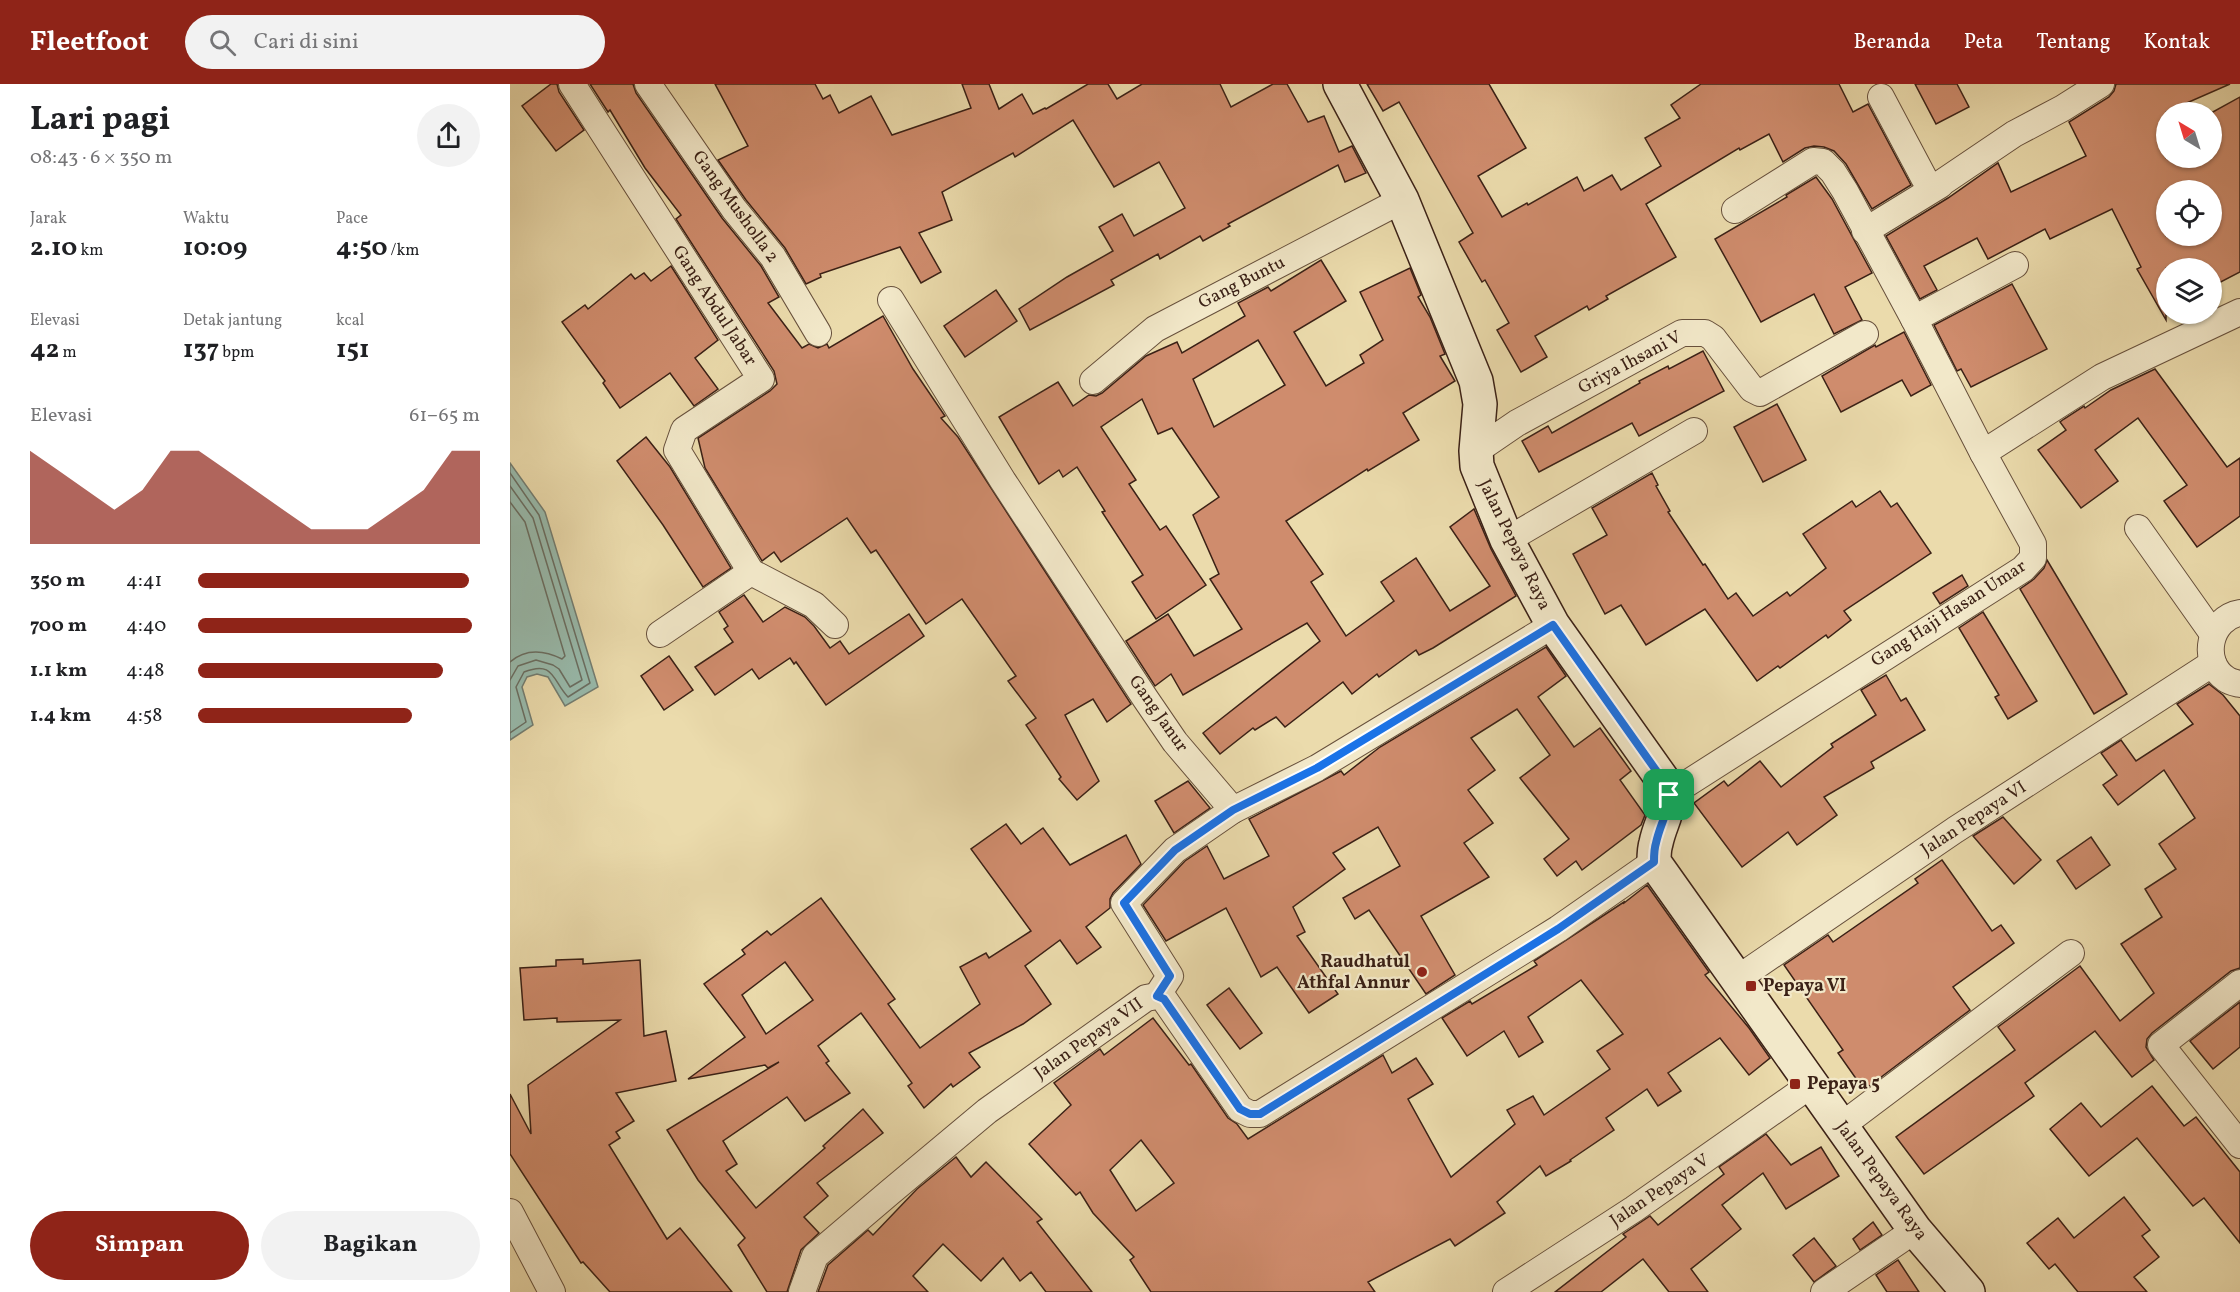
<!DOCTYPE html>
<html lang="id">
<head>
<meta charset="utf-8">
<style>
	body { margin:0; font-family:Vollkorn,serif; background:#f2f2f2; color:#202124; height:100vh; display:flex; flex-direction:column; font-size:22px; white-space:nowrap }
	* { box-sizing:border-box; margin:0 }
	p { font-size:20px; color:#757577 }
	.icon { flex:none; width:33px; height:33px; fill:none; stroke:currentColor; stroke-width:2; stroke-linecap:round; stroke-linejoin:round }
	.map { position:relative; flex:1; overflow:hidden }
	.panel { display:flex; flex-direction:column; background:#fff; width:510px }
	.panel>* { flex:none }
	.needle { width:39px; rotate:322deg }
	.buttons { position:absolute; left:1646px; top:18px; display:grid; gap:12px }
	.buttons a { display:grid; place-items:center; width:66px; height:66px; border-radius:50%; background:#fff; box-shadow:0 2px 4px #0004; font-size:30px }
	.pin { position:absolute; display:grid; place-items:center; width:51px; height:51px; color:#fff; margin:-26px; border-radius:12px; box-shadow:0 3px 9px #0006 }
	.round { display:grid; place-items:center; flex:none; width:63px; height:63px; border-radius:32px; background:#f2f2f2 }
	.overview { display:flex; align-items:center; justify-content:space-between; height:102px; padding:0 30px }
	h1 { font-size:33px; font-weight:700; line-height:45px }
	.metrics { display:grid; grid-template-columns:repeat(3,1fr); gap:9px; height:102px; padding:6px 30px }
	.metrics div { display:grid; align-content:center }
	.metrics b { font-size:26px; font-weight:700 }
	.metrics small { font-size:16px; font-weight:400 }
	.metrics p { font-size:16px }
	.chart { height:168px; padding:12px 30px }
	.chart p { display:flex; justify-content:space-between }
	.chart svg { width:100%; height:108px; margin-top:6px; fill:#8f2418; opacity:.7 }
	.primary-button { display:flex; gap:12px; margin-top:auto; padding:12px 30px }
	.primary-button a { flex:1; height:69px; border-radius:36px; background:#8f2418; color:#fff; font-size:24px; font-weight:700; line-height:69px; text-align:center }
	.primary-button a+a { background:#f2f2f2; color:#202124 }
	ul { padding:0 30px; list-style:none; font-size:20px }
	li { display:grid; grid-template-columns:96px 72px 1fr; align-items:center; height:45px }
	li i { height:15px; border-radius:8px; background:#8f2418 }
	header { display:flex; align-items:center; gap:36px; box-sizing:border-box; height:84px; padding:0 30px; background:#8f2418; color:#fff }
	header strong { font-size:28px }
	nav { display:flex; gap:33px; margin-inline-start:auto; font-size:21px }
	.search { width:420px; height:54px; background:#f2f2f2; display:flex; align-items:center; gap:15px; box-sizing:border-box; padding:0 21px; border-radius:33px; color:#757577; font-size:22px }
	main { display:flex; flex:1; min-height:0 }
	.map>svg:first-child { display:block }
	.water { fill:#98bbad; stroke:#737d71; stroke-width:1.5 }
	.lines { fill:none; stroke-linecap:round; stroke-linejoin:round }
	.shore { stroke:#6a6e62; stroke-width:1.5 }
	.building { fill:#cf8c6d; stroke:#3b2116; stroke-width:1.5; fill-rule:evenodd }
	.street-casing { stroke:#67503c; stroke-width:28 }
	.secondary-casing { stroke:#3b2116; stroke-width:36 }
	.street { stroke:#f2e8c9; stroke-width:26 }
	.secondary { stroke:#f2e8c9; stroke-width:33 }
	.route-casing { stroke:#fff; stroke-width:12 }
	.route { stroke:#1a73e8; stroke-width:8 }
	.poi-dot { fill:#8f2418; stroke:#f2e8c9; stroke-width:2 }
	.labels { text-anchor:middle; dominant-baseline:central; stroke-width:4.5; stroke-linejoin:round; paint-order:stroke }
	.street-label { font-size:18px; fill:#3b2116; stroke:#f2e8c9 }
	.poi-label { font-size:18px; font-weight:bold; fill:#3b2116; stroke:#f2e8c9; text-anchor:start }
</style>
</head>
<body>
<header>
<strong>Fleetfoot</strong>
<div class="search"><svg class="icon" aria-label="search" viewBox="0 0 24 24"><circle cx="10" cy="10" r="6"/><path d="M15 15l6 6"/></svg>Cari di sini</div>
<nav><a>Beranda</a><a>Peta</a><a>Tentang</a><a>Kontak</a></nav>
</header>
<main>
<section class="panel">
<div class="overview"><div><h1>Lari pagi</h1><p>08:43 · 6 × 350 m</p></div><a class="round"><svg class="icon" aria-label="share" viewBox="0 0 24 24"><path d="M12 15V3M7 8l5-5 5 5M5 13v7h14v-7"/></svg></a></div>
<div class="metrics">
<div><p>Jarak</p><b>2.10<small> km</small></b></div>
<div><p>Waktu</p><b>10:09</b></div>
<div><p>Pace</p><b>4:50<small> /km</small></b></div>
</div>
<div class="metrics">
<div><p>Elevasi</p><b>42<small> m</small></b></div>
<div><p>Detak jantung</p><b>137<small> bpm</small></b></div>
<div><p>kcal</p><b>151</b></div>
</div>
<div class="chart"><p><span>Elevasi</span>61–65 m</p>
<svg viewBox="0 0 160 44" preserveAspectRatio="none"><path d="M0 44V6L10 14L20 22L30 30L40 22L50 6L60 6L70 14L80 22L90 30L100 38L110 38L120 38L130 30L140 22L150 6L160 6V44z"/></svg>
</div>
<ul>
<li><b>350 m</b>4:41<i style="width:96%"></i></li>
<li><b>700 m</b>4:40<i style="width:97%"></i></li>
<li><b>1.1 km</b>4:48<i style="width:87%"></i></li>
<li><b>1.4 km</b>4:58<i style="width:76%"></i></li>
</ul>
<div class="primary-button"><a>Simpan</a><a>Bagikan</a></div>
</section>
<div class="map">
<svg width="1730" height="1208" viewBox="0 0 1730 1208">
	<rect width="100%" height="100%" fill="#ebdbac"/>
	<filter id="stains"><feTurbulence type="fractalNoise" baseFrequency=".00333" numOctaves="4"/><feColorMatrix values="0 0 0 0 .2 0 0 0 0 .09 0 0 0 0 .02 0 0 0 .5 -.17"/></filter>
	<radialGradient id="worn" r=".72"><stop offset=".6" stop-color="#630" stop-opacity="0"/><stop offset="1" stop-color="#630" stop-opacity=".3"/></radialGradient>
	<!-- water -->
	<polygon class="water" points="0,379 35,428 88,603 55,622 38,593 27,590 17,593 12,603 23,641 0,656"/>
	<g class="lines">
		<!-- shore -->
		<g class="shore">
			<path d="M 0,389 L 29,431 L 80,599 L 58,613 C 42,596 44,576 14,588 L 6,603 L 16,638 L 0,649"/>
			<polyline points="0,402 23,434 72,596 60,603 49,585 43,581 26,576 8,582 0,596"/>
			<path d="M 0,418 L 15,438 L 55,572 L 52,575 C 34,566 16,564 0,578"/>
		</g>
	</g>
	<!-- building -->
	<g class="building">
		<polygon points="41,0 47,0 49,8 74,46 46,67 12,22"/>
		<polygon points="80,0 123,0 126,9 212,134 251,182 269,213 258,219 292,264 299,260 308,264 317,260 319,264 373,232 403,285 435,332 431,334 448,353 621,620 597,638 583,615 555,631 589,697 567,716 549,695 551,693 516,641 526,634 498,597 506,592 452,515 416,540 366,466 361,469 337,434 271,478 264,468 252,477 195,384 188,354 260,307 267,300 264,287 166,135 171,131 135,84 100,26 98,28"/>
		<polygon points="205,0 305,0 313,15 320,11 329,29 361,12 382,51 461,24 452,0 479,0 489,25 512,10 523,30 535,24 536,25 578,0 598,0 607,15 632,0 710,0 721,23 763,0 777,0 798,38 814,32 829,68 842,62 856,89 835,98 828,81 718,140 720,142 693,157 690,152 650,175 648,170 601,196 604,201 520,246 509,225 557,193 603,167 589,143 612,130 624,152 675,124 649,78 604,103 563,36 505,73 503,69 432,108 442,136 409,149 431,188 411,199 390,163 310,190 311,193 296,200 275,164 236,116 208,76 238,62"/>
		<polygon points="857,0 979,0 1016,64 968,92 992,133 1017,119 1018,121 1067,93 1074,107 1102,91 1111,106 1151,82 1135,54 1170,34 1161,21 1191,0 1329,0 1343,28 1358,20 1401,101 1362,125 1336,80 1324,67 1314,63 1304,62 1295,64 1273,78 1259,50 1230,66 1229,64 1136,120 1166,173 1096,212 1098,215 1079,226 1077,222 1025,252 1037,273 1011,288 987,246 999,239 975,196 972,198 949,158 963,149 889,18 873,27"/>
		<polygon points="1405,0 1447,0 1459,23 1426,40"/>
		<path d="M 1606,0 L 1720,0 L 1656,28 L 1656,74 L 1701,74 L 1701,29 L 1730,13 L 1730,188 L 1703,202 L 1701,198 L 1701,184 L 1656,184 L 1656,236 L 1627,185 L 1631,183 L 1602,125 L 1540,155 L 1535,145 L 1478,175 L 1467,154 L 1414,182 L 1427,206 L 1410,215 L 1376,152 L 1438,114 L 1488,79 L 1501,108 L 1576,72 L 1559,38 L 1599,13 L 1604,7 ZM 1656,106 L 1701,106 L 1701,152 L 1656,152 Z"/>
		<polygon points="1306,93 1322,115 1362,189 1335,203 1352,236 1324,250 1304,210 1251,238 1205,155 1277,113 1276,111"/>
		<path d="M 811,176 L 836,217 L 784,248 L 816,302 L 854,279 L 850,271 L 873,256 L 850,208 L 900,184 L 911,211 L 908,213 L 920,233 L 935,270 L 930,272 L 945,297 L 893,329 L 909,356 L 858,387 L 857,385 L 776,437 L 813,490 L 801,498 L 836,552 L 884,517 L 871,498 L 906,474 L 940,527 L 980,502 L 940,443 L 964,425 L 981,465 L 1006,512 L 923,564 L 909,571 L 906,566 L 869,593 L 867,590 L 842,610 L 833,598 L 775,643 L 766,633 L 745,646 L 743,644 L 710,670 L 693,649 L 810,557 L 797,539 L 673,611 L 661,590 L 645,602 L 616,557 L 658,530 L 684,572 L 732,545 L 700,495 L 709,490 L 683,431 L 709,413 L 662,344 L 648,350 L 632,315 L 591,343 L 626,396 L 619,400 L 650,446 L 656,442 L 696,501 L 646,535 L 622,498 L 633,491 L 592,428 L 595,427 L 567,383 L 553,393 L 549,386 L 529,400 L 489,333 L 548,298 L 563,322 L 579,311 L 586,312 L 592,309 L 636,272 L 667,258 L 672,269 L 735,232 L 728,219 L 758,203 L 761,207 ZM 748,256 L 775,301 L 704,343 L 683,295 Z"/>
		<polygon points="161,182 208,256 185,274 208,305 184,322 160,289 110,324 93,299 95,297 52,238 75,221 78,225 121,190 125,195 134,189 141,197"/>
		<polygon points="1502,200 1537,265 1461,303 1451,285 1447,287 1424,241"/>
		<polygon points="486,206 507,237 455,273 434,242"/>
		<polygon points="1394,248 1421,301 1401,312 1392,296 1331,328 1312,292 1365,261 1366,263"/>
		<polygon points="1193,267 1214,307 1129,352 1122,339 1029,388 1012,357 1038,342 1042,349 1130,299 1129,297 1158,282 1159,285"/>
		<polygon points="1645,285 1717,383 1730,374 1730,432 1687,463 1654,417 1677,401 1628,334 1585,366 1608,397 1571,424 1528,366 1556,346 1550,338 1554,335 1574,322 1575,324 1601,306"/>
		<polygon points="1267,320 1296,376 1253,398 1224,343"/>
		<polygon points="136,353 160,383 221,484 193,503 153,441 107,377"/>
		<polygon points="1142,389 1148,401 1146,402 1160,427 1158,428 1193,481 1195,480 1218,515 1226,509 1243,532 1277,508 1280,512 1316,484 1293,450 1342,417 1346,423 1370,407 1381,423 1387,419 1421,469 1334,527 1341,536 1318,554 1316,551 1270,584 1268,582 1247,597 1195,525 1136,561 1111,521 1095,530 1063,470 1097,451 1082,424"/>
		<polygon points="1537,476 1617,610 1584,630 1510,505 1524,495 1534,484"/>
		<polygon points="1452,491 1458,502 1430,520 1423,509"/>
		<polygon points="234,511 253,538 275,523 295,533 304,542 320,564 330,557 339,570 399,530 414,552 316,621 286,578 284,580 280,574 249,595 242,585 205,611 185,583 223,558 214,545 218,542 209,528"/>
		<polygon points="1473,528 1527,617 1498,635 1485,613 1489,611 1449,544"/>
		<polygon points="1036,563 1056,592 1028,613 1064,663 1090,644 1121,687 1110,696 1135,731 1131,741 1072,786 1066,777 1047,792 1034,775 1059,755 1010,694 1040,671 1007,625 961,654 985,686 958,706 983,739 954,759 979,793 911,832 945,891 916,910 859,826 845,835 833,814 890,782 868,743 823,769 835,785 783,823 795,848 787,852 828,910 799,929 767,883 751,893 716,824 656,857 633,821 675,777 697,762 714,795 759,772 739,735 831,687 834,691 870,663"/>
		<polygon points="159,572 183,606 154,626 131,592"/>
		<polygon points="1376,591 1391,617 1396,614 1415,646 1361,678 1364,684 1314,713 1327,731 1287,761 1278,748 1232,783 1184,719 1214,697 1218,702 1250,677 1271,703 1323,663 1321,660 1366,631 1351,606"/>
		<polygon points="1699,600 1713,611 1730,632 1730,884 1721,887 1642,949 1637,955 1636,963 1644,976 1622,993 1585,947 1515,999 1524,1012 1414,1090 1386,1053 1505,966 1488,943 1570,882 1610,937 1644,909 1611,860 1652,833 1635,805 1666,785 1649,760 1685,734 1654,686 1608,721 1593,701 1607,691 1591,669 1611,656 1626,677 1683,640 1667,620"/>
		<polygon points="678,697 700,724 664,749 645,717"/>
		<polygon points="1493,733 1531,776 1504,800 1463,752"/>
		<path d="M 496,740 L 511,760 L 533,744 L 560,781 L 616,751 L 631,780 L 603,809 L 600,815 L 600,824 L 576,843 L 591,863 L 567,880 L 550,856 L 515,882 L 541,920 L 513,940 L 459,969 L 470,983 L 443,1003 L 441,1000 L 414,1024 L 398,1002 L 402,999 L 351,929 L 308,962 L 319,977 L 316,979 L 340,1009 L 295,1037 L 277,1013 L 213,1057 L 227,1080 L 216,1087 L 246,1124 L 315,1064 L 313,1062 L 353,1025 L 373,1049 L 307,1099 L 318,1112 L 294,1133 L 309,1149 L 291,1166 L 277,1208 L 257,1208 L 228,1161 L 235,1154 L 188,1096 L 157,1046 L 269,978 L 258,984 L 255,981 L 178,995 L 235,953 L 194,900 L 235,870 L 232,866 L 257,847 L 261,851 L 311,814 L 385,915 L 378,920 L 410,964 L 470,920 L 450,883 L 476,869 L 479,874 L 521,847 L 461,765 ZM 275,878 L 303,916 L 256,950 L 232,911 Z"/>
		<polygon points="1581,753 1600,781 1566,805 1547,777"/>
		<polygon points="1432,776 1482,847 1491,841 1504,859 1443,903 1460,926 1354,1006 1328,969 1333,966 1274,881 1318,851 1323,858 1408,799 1405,795"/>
		<path d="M 1137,801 L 1199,888 L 1195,891 L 1239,944 L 1260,974 L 1239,991 L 1210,954 L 1158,989 L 1171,1007 L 1148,1022 L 1137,1005 L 1096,1034 L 1104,1046 L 1060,1076 L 1061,1077 L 1036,1092 L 1030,1082 L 987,1118 L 995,1129 L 945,1162 L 940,1155 L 858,1198 L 865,1208 L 641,1208 L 620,1176 L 624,1173 L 583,1129 L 570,1108 L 566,1111 L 519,1060 L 561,1021 L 544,999 L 590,965 L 594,971 L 643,934 L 679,981 L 681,980 L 718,1034 L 727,1040 L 738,1055 L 873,971 L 882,989 L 906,974 L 923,1000 L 898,1015 L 941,1093 L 1005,1040 L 997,1026 L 1023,1012 L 1034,1031 L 1100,985 L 1087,967 L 1113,950 L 1071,896 L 1018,933 L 1033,958 L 1009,973 L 994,947 L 957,972 L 932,934 L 960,917 L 962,920 L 1027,881 L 1024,877 L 1114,818 L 1114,819 ZM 631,1056 L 664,1099 L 626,1127 L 600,1086 Z"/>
		<polygon points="73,875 73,880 130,876 134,952 156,947 166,997 106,1009 124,1037 106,1048 110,1054 99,1061 157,1155 170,1144 222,1208 100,1208 73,1178 71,1179 0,1070 0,1010 21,1050 18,1001 110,936 47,938 47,934 14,936 10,884 46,882 46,876"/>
		<polygon points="719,904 752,949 730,965 697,921"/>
		<polygon points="1730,918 1730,963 1703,985 1680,957"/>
		<polygon points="1642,1002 1674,1042 1686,1033 1730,1088 1730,1159 1694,1114 1683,1122 1627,1054 1579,1092 1540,1045 1571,1019 1591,1043"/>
		<polygon points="1256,1050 1281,1081 1311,1063 1329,1092 1276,1125 1253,1089 1212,1121 1231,1145 1181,1185 1198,1208 1159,1208 1133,1175 1091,1208 1045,1208 1116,1153 1113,1150 1140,1132 1148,1141 1214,1090 1209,1083"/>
		<polygon points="446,1073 461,1093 476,1078 532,1135 527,1138 582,1208 536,1208 521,1188 510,1197 493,1174 471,1197 433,1160 403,1192 418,1208 308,1208 318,1181 358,1146 363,1151 407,1105"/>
		<polygon points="1614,1113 1640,1146 1632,1152 1649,1173 1624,1193 1637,1208 1568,1208 1545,1180 1539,1185 1517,1159 1548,1134 1564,1154"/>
		<polygon points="1363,1138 1372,1151 1350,1166 1343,1155"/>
		<polygon points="1304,1154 1326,1182 1304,1198 1283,1171"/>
		<polygon points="1388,1176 1409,1208 1377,1208 1366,1191"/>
	</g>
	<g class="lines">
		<defs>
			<g id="street">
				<polyline points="62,0 251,295 174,346 167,366 241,488 304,521 325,541"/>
				<polyline points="138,0 224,125 263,173 308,249"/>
				<polyline points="1371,13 1414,94 1420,102 1427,102 1504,50 1553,24 1591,0"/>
				<polyline points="1225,126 1303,77 1313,78 1323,88 1335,107 1404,235 1505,181"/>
				<polyline points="1355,147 1430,101"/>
				<polyline points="381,216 493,397 635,614 665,658 723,726"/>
				<polyline points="1404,235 1473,369"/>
				<polyline points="583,297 645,245 892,116"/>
				<polyline points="966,367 1007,339 1172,249 1195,249 1203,254 1242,305 1250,309 1355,250"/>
				<polyline points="1628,444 1703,550"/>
				<polyline points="997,456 1184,347"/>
				<path d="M 1730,529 C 1699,534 1690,578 1716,595 C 1720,598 1726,599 1730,600"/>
				<polyline points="150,550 241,488"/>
				<polyline points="1159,711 1513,485 1523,474 1523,460 1473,369 1592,293 1730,228"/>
				<polyline points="1227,895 1445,746 1703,579"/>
				<polyline points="1730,899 1651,961 1730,1061"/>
				<polyline points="647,912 660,892 614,819 665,766 723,726 807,684 1043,541"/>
				<polyline points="1331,1042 1561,869"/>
				<polyline points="0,1128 42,1208"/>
				<polyline points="292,1208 305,1172 379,1109 477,1027 636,914 647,912 654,915 730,1025 740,1030 750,1030 1048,845 1144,778"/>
				<polyline points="996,1208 1124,1125 1302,1000"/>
				<polyline points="1314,1208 1405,1146"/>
			</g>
			<path id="secondary" d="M 830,0 L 892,116 L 966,297 L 970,320 L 966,367 L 967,382 L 997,456 L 1043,541 L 1155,699 C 1163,725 1151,735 1146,759 C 1144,765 1144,772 1144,778 L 1405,1146 L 1458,1208"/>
		</defs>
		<!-- street casing -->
		<use href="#street" class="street-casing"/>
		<!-- secondary casing -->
		<use href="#secondary" class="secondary-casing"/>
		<!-- street -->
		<use href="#street" class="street"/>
		<!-- secondary -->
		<use href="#secondary" class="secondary"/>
	</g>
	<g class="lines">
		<defs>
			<path id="route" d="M 1043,541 L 1155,699 C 1163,725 1151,735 1146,759 C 1144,765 1144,772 1144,778 L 1048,845 L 750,1030 L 740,1030 L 730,1025 L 654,915 L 647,912 L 660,892 L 614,819 L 665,766 L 723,726 L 807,684 Z"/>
		</defs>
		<!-- route casing -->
		<use href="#route" class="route-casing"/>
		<!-- route -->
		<use href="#route" class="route"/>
	</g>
	<!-- markers -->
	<g class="poi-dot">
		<circle cx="912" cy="888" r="6"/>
		<rect x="1235" y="896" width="12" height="12" rx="3"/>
		<rect x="1279" y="994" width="12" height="12" rx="3"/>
	</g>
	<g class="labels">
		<!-- street labels -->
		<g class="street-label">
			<text transform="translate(225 123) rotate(54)">Gang Musholla 2</text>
			<text transform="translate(732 199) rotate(-27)">Gang Buntu</text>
			<text transform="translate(204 222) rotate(57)">Gang Abdul Jabar</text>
			<text transform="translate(1120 279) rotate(-28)">Griya Ihsani V</text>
			<text transform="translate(1004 461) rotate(64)">Jalan Pepaya Raya</text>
			<text transform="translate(1439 530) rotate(-33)">Gang Haji Hasan Umar</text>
			<text transform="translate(648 630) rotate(55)">Gang Janur</text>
			<text transform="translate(1464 735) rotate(-33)">Jalan Pepaya VI</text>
			<text transform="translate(579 955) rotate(-35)">Jalan Pepaya VII</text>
			<text transform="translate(1371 1097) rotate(54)">Jalan Pepaya Raya</text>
			<text transform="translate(1150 1107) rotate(-34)">Jalan Pepaya V</text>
		</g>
		<!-- poi labels -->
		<g class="poi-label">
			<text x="900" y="878" text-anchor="end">Raudhatul<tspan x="900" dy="21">Athfal Annur</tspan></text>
			<text x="1253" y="902">Pepaya VI</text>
			<text x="1297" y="1000">Pepaya 5</text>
		</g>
	</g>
	<rect width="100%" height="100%" filter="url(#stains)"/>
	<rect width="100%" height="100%" fill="url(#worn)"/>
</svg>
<div class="buttons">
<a><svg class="needle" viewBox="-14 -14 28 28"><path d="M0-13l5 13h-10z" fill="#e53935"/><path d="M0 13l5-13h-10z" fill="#757577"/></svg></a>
<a><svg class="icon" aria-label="locate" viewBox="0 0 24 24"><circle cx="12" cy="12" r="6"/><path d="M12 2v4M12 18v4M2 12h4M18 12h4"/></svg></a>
<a><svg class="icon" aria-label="layers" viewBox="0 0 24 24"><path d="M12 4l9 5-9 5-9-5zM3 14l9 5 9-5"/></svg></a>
</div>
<div class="pin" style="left:1159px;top:711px;background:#1e9e55"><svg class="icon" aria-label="arrive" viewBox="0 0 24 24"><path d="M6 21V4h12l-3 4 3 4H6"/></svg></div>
</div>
</main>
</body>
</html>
